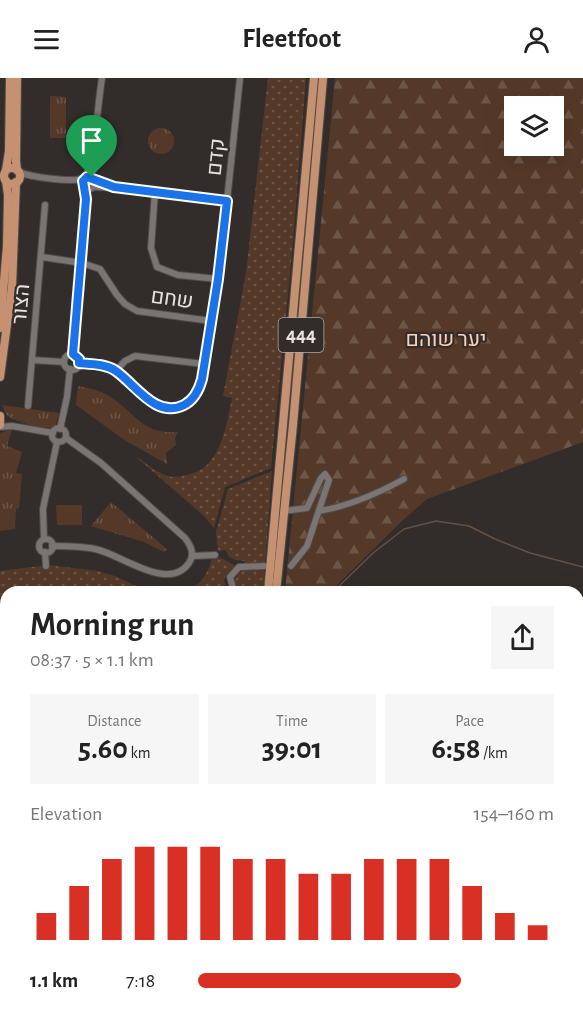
<!DOCTYPE html>
<html lang="en">
<head>
<meta charset="utf-8">
<style>
	body { margin:0; font-family:"Alegreya Sans",Heebo,sans-serif; background:#f6f6f6; color:#222; height:100vh; display:flex; flex-direction:column; font-size:22px; white-space:nowrap }
	* { box-sizing:border-box; margin:0 }
	p { font-size:20px; color:#767676 }
	.icon { flex:none; width:33px; height:33px; fill:none; stroke:currentColor; stroke-width:2; stroke-linecap:round; stroke-linejoin:round }
	.map { position:relative; flex:1; overflow:hidden }
	.sheet { position:absolute; left:0px; top:508px; width:584px; height:430px; display:flex; flex-direction:column; background:#fff; border-radius:18px 18px 0 0; box-shadow:0 6px 24px #0002 }
	.sheet>* { flex:none }
	.tools { position:absolute; left:504px; top:18px; display:grid; gap:12px }
	.tools a { display:grid; place-items:center; width:60px; height:60px; border-radius:0px; background:#fff; box-shadow:0 6px 24px #0002; font-size:30px }
	.pin { position:absolute; display:grid; place-items:center; width:51px; height:51px; color:#fff; margin:-62px -26px; border-radius:50% 50% 50% 0; rotate:-45deg; box-shadow:0 0 6px #0007 }
	.pin .icon { rotate:45deg }
	.round { display:grid; place-items:center; flex:none; width:63px; height:63px; border-radius:0px; background:#f6f6f6 }
	.summary { display:flex; align-items:center; justify-content:space-between; height:102px; padding:0 30px }
	h1 { font-size:33px; font-weight:700; line-height:45px }
	.metrics { display:grid; grid-template-columns:repeat(3,1fr); gap:9px; height:102px; padding:6px 30px }
	.metrics div { display:grid; align-content:center; border-radius:0px; background:#f6f6f6; text-align:center }
	.metrics b { font-size:30px; font-weight:700 }
	.metrics small { font-size:16px; font-weight:400 }
	.metrics p { font-size:16px }
	.chart { height:168px; padding:12px 30px }
	.chart p { display:flex; justify-content:space-between }
	.chart svg { width:100%; height:108px; margin-top:6px; stroke:#d93025; stroke-width:6 }
	ul { padding:0 30px; list-style:none; font-size:20px }
	li { display:grid; grid-template-columns:96px 72px 1fr; align-items:center; height:45px }
	li i { height:15px; border-radius:8px; background:#d93025 }
	header { display:flex; justify-content:space-between; align-items:center; height:78px; padding:0 30px; background:#fff; font-size:27px; font-weight:700 }
	.map>svg:first-child { display:block }
	.grass { fill:url(#grass-dots) }
	.forest { fill:url(#forest-firs); fill-rule:evenodd }
	.park { fill:url(#park-tufts) }
	.pitch { fill:#553928 }
	.lines { fill:none; stroke-linecap:round; stroke-linejoin:round }
	.stream { stroke:#645146; stroke-width:1.5 }
	.minor-casing { stroke:#4f4b49; stroke-width:8 }
	.major-casing { stroke:#4f4b49; stroke-width:10 }
	.minor { stroke:#7a7472; stroke-width:6 }
	.major { stroke:#c69171; stroke-width:8 }
	.route-casing { stroke:#fff; stroke-width:12 }
	.route { stroke:#1a73e8; stroke-width:8 }
	.labels { text-anchor:middle; dominant-baseline:central; stroke-width:4.5; stroke-linejoin:round; paint-order:stroke }
	.shield { fill:#322d2b; stroke:#b0acaa; stroke-width:1.5 }
	.shield-label { font-size:20px; font-weight:bold; fill:#e6e3e1 }
	.street-label { font-size:21px; fill:#e6e3e1; stroke:#322d2b }
	.park-label { font-size:21px; fill:#fecfb4; stroke:#322d2b }
</style>
</head>
<body>
<header><svg class="icon" aria-label="menu" viewBox="0 0 24 24"><path d="M4 6h16M4 12h16M4 18h16"/></svg>Fleetfoot<svg class="icon" aria-label="person" viewBox="0 0 24 24"><circle cx="12" cy="8" r="4"/><path d="M4 21q1-7 8-7t8 7"/></svg></header>
<div class="map">
<svg width="583" height="938" viewBox="0 0 583 938">
	<defs>
		<pattern id="grass-dots" width="8" height="8" patternUnits="userSpaceOnUse" patternTransform="scale(1.5)"><rect width="8" height="8" fill="#553928"/><path d="M2 2h.1M6 6h.1" fill="none" stroke="#6d5647" stroke-width="1.8" stroke-linecap="round"/></pattern>
		<pattern id="forest-firs" width="22" height="20" patternUnits="userSpaceOnUse" patternTransform="scale(1.5)"><rect width="22" height="20" fill="#553928"/><path d="M5 1l3.5 6h-7zM16 11l3.5 6h-7z" fill="#6d5647"/></pattern>
		<pattern id="park-tufts" width="24" height="20" patternUnits="userSpaceOnUse" patternTransform="scale(1.5)"><rect width="24" height="20" fill="#553928"/><path d="M3 7l-1-3M5 7V3M7 7l1-3M15 17l-1-3M17 17v-4M19 17l1-3" fill="none" stroke="#6d5647"/></pattern>
	</defs>
	<rect width="100%" height="100%" fill="#322d2b"/>
	<!-- grass -->
	<g class="grass">
		<path d="M 268,0 L 306,0 L 293,164 L 271,390 L 225,409 L 214,450 L 203,437 L 135,378 C 145,384 157,395 168,398 C 173,400 181,398 187,397 C 221,391 226,348 232,320 L 223,318 L 246,195 Z"/>
		<path d="M 272,393 L 263,514 L 234,514 C 229,501 243,496 245,483 L 235,482 L 228,478 L 226,472 L 218,473 L 216,454 L 228,411 Z"/>
		<path d="M 212,480 L 221,480 L 236,488 L 224,501 L 227,514 L 187,514 C 201,506 208,496 212,480 Z"/>
		<polygon points="48,487 98,493 115,498 149,514 6,514 6,520 0,520 0,493"/>
		<polygon points="578,833 583,836 583,929 578,927"/>
	</g>
	<!-- forest -->
	<g class="forest">
		<path d="M 335,0 L 583,0 L 583,364 L 427,421 L 403,442 L 330,514 L 285,514 ZM 514,28 L 554,28 L 554,68 L 514,68 Z"/>
		<polygon points="583,595 583,772 578,773 578,596"/>
	</g>
	<!-- park -->
	<g class="park">
		<polygon points="50,18 66,19 66,60 50,60"/>
		<circle cx="161" cy="63" r="13"/>
		<path d="M 78,308 C 89,310 99,312 109,318 C 135,334 142,357 178,354 L 175,360 L 176,367 L 166,375 L 167,386 L 126,363 L 76,327 Z"/>
		<path d="M 2,327 L 59,335 L 55,349 C 46,352 13,344 7,337 C 4,334 4,330 2,327 Z"/>
		<polygon points="12,351 7,368 22,374 16,395 22,396 19,430 16,431 15,451 0,453 0,355"/>
		<polygon points="111,424 167,471 164,474 144,464 91,448"/>
	</g>
	<!-- pitch -->
	<polygon class="pitch" points="56,427 82,427 82,447 57,447"/>
	<g class="lines">
		<!-- stream -->
		<g class="stream">
			<polyline points="15,514 99,513 104,514"/>
			<polyline points="333,514 373,475 404,451 436,443 469,448 495,461 530,475 583,489"/>
			<polyline points="0,516 6,515"/>
			<polyline points="578,765 583,764"/>
			<polyline points="0,767 6,766"/>
			<polyline points="578,815 583,820"/>
		</g>
		<defs>
			<g id="minor">
				<path d="M 19,94 C 30,99 73,105 85,100"/>
				<polyline points="0,98 4,98"/>
				<path d="M 86,99 C 96,67 97,33 102,0"/>
				<circle cx="89" cy="105" r="6"/>
				<polyline points="93,109 127,110 227,123"/>
				<polyline points="155,113 151,170 157,189 178,197 218,201"/>
				<polyline points="42,179 82,185 100,191 117,217 125,226 137,233 211,243"/>
				<path d="M 73,276 C 78,222 89,163 85,109"/>
				<circle cx="72" cy="284" r="8"/>
				<polyline points="32,282 64,284"/>
				<path d="M 79,285 C 91,286 106,286 116,293 C 136,307 156,341 184,327 C 194,322 199,312 202,301 L 222,170 L 240,0"/>
				<polyline points="116,293 125,283 135,278 204,286"/>
				<polyline points="28,328 45,127"/>
				<polyline points="0,349 12,348 53,355"/>
				<circle cx="59" cy="357" r="7"/>
				<polyline points="60,351 67,319 70,291"/>
				<polyline points="284,433 307,430 321,400 325,396 329,402 307,468 291,488"/>
				<path d="M 319,433 C 349,428 377,416 404,401"/>
				<polyline points="44,461 43,431 57,364"/>
				<circle cx="46" cy="468" r="7"/>
				<path d="M 52,468 C 66,468 81,468 95,471 C 121,476 168,515 189,485 C 195,476 191,468 185,460 L 101,385 L 66,360"/>
				<polyline points="45,474 46,488"/>
				<polyline points="192,478 215,477"/>
				<polyline points="234,514 230,499 239,489 264,488"/>
				<polyline points="0,606 6,605"/>
				<polyline points="0,696 6,695"/>
				<polyline points="0,723 6,722"/>
				<polyline points="479,933 484,938"/>
				<polyline points="90,938 96,935 102,938"/>
				<polyline points="105,938 115,933"/>
				<polyline points="420,938 423,933"/>
			</g>
			<g id="major">
				<circle cx="12" cy="98" r="8"/>
				<polyline points="6,92 9,73 10,0"/>
				<polyline points="17,92 16,83 17,0"/>
				<polyline points="0,250 7,168 8,117 6,103"/>
				<polyline points="0,299 12,209 16,104"/>
				<polyline points="0,338 0,347"/>
				<polyline points="268,514 314,0"/>
				<polyline points="276,514 293,347 323,0"/>
				<polyline points="0,787 6,786"/>
				<polyline points="0,794 6,792"/>
				<polyline points="299,938 300,933"/>
				<polyline points="308,938 309,933"/>
			</g>
		</defs>
		<!-- minor casing -->
		<use href="#minor" class="minor-casing"/>
		<!-- major casing -->
		<use href="#major" class="major-casing"/>
		<!-- minor -->
		<use href="#minor" class="minor"/>
		<!-- major -->
		<use href="#major" class="major"/>
	</g>
	<g class="lines">
		<defs>
			<path id="route" d="M 87,99 L 114,109 L 227,123 L 218,201 L 202,301 C 199,312 194,322 184,327 C 156,341 136,307 116,293 C 106,286 91,286 79,285 L 79,281 L 73,276 L 86,121 L 83,103 Z"/>
		</defs>
		<!-- route casing -->
		<use href="#route" class="route-casing"/>
		<!-- route -->
		<use href="#route" class="route"/>
	</g>
	<g class="labels">
		<!-- shield labels -->
		<rect class="shield" x="278.5" y="240" width="45" height="34" rx="4.5"/>
		<g class="shield-label">
			<text x="301" y="257">444</text>
		</g>
		<!-- street labels -->
		<g class="street-label">
			<text transform="translate(216 79) rotate(-84)">קדם</text>
			<text transform="translate(172 221) rotate(8)">שחם</text>
			<text transform="translate(21 226) rotate(-85)">הצור</text>
		</g>
		<!-- park labels -->
		<g class="park-label">
			<text x="446" y="261">יער שוהם</text>
		</g>
	</g>
</svg>
<div class="tools">
<a><svg class="icon" aria-label="layers" viewBox="0 0 24 24"><path d="M12 4l9 5-9 5-9-5zM3 14l9 5 9-5"/></svg></a>
</div>
<div class="pin" style="left:92px;top:99px;background:#1e9e55"><svg class="icon" aria-label="arrive" viewBox="0 0 24 24"><path d="M6 21V4h12l-3 4 3 4H6"/></svg></div>
<section class="sheet">
<div class="summary"><div><h1>Morning run</h1><p>08:37 · 5 × 1.1 km</p></div><a class="round"><svg class="icon" aria-label="share" viewBox="0 0 24 24"><path d="M12 15V3M7 8l5-5 5 5M5 13v7h14v-7"/></svg></a></div>
<div class="metrics">
<div><p>Distance</p><b>5.60<small> km</small></b></div>
<div><p>Time</p><b>39:01</b></div>
<div><p>Pace</p><b>6:58<small> /km</small></b></div>
</div>
<div class="chart"><p><span>Elevation</span>154–160 m</p>
<svg viewBox="0 0 160 44" preserveAspectRatio="none"><path d="M5 44V33M15 44V22M25 44V11M35 44V6M45 44V6M55 44V6M65 44V11M75 44V11M85 44V17M95 44V17M105 44V11M115 44V11M125 44V11M135 44V22M145 44V33M155 44V38"/></svg>
</div>
<ul>
<li><b>1.1 km</b>7:18<i style="width:74%"></i></li>
</ul>
</section>
</div>
</body>
</html>
